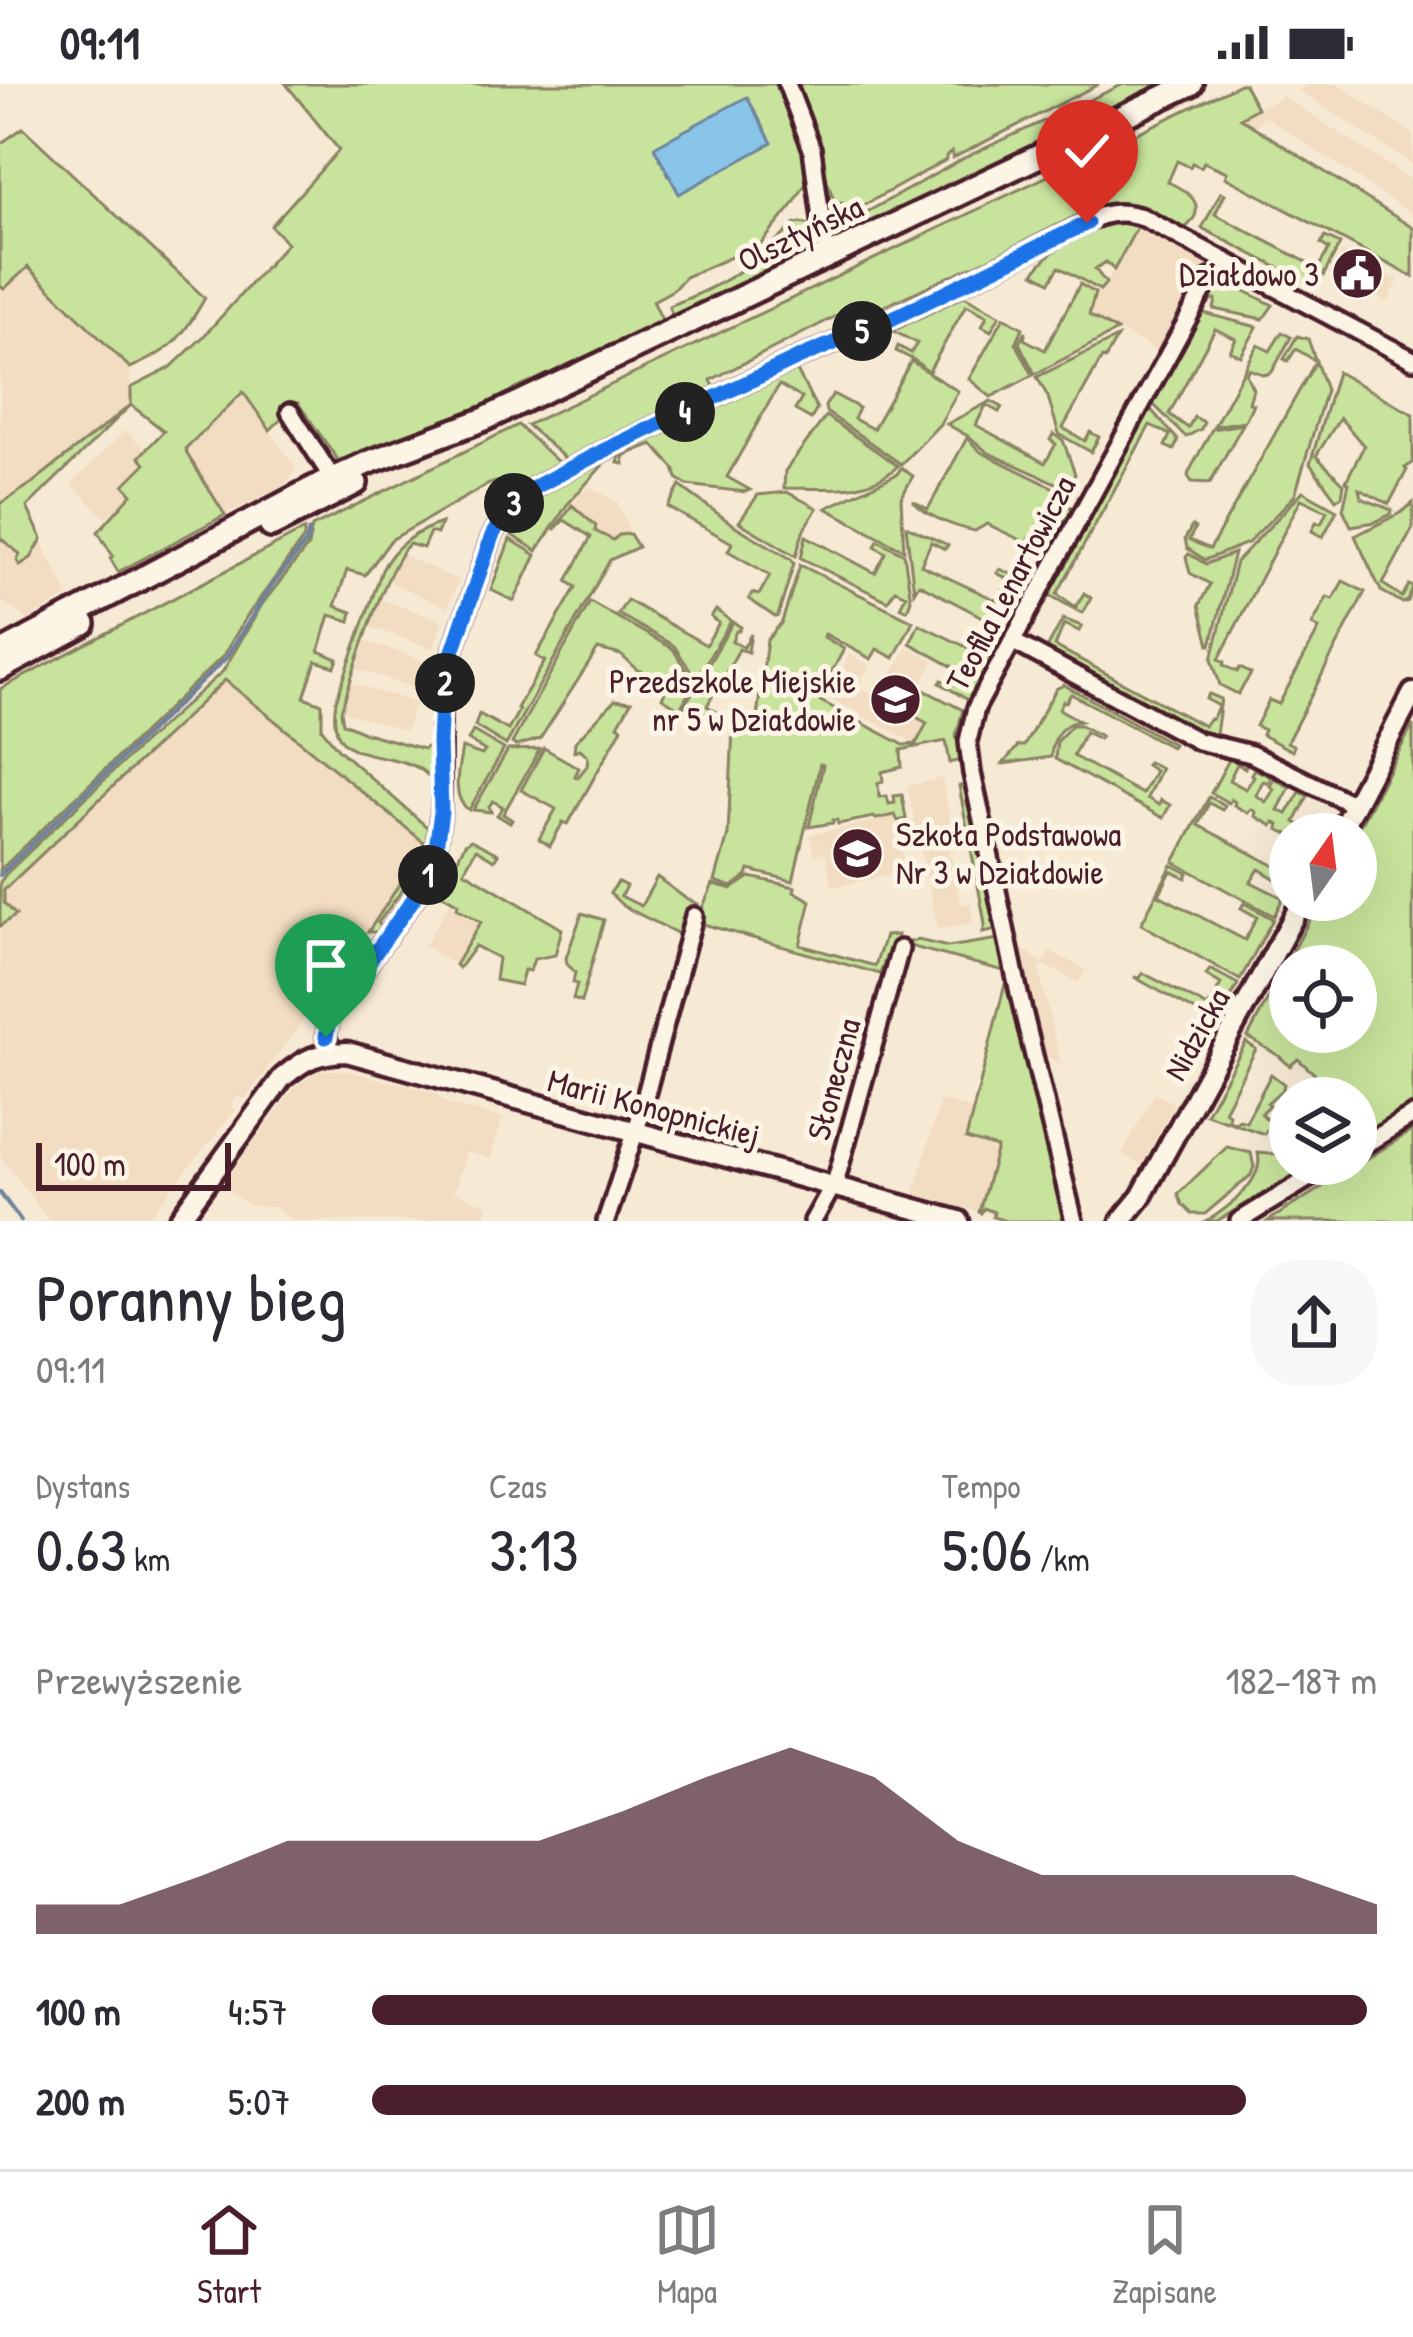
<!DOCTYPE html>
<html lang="pl">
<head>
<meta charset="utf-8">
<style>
	body { margin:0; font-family:"Patrick Hand",sans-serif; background:#f7f7f7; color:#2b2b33; height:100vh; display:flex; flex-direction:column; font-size:45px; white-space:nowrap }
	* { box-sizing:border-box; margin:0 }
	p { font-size:39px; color:#7c7c81 }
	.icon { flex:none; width:66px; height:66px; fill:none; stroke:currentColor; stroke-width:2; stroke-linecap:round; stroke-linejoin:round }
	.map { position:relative; height:1137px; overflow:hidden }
	.side { display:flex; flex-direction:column; background:#fff; flex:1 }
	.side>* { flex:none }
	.needle { width:78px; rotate:14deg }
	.controls { position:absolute; left:1269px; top:729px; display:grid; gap:24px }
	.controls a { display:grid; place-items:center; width:108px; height:108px; border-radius:50%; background:#fff; box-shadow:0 12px 48px #0002; font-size:60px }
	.scale { position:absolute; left:36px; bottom:30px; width:195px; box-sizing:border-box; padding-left:12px; border:6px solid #4a1f2b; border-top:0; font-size:33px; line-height:42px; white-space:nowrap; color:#4a1f2b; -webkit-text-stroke:9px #fcf5e5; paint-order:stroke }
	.pin { position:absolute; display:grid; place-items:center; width:102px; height:102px; color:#fff; margin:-123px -51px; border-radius:50% 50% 50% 0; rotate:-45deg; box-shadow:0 0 12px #0007 }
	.pin .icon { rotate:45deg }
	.km { position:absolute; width:60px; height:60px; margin:-30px; border-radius:50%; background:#222; color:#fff; font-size:33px; line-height:60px; text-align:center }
	.round { display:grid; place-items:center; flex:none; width:126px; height:126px; border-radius:48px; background:#f7f7f7 }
	.head { display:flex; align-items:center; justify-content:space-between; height:204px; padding:0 36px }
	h1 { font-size:66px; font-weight:600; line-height:90px }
	.figures { display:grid; grid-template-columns:repeat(3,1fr); gap:18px; height:204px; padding:12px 36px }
	.figures div { display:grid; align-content:center }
	.figures b { font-size:60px; font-weight:600 }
	.figures small { font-size:33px; font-weight:400 }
	.figures p { font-size:33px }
	.chart { height:336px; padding:24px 36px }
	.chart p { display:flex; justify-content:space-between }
	.chart svg { width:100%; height:216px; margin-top:12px; fill:#4a1f2b; opacity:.7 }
	ul { padding:0 36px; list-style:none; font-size:39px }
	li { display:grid; grid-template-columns:192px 144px 1fr; align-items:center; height:90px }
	li i { height:30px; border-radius:15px; background:#4a1f2b }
	.status { display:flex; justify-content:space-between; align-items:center; height:84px; padding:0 60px; background:#fff; direction:ltr }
	.status svg { height:33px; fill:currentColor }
	.dock { display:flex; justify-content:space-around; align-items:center; height:168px; border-top:3px solid #e1e1e2; background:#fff; font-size:33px; color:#7c7c81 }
	.dock a { display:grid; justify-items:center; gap:6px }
	.dock .current { color:#4a1f2b }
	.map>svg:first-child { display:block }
	.built { fill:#f2ddc2 }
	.green { fill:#c8e49c; stroke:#898264; stroke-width:3; fill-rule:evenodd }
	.water { fill:#88c5e8; stroke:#6f839c; stroke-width:3 }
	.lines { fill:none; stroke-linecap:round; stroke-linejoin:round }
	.stream { stroke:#6f839c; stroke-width:4.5 }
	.minor-casing { stroke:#4a1f2b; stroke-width:24 }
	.tertiary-casing { stroke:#4a1f2b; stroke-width:27 }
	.secondary-casing { stroke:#4a1f2b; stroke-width:30 }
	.minor { stroke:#fcf5e5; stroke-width:15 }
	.tertiary { stroke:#fcf5e5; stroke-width:18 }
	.secondary { stroke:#fcf5e5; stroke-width:21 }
	.route-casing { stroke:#fff; stroke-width:24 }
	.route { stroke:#1a73e8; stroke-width:15 }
	.labels { text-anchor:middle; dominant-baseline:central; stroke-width:10; stroke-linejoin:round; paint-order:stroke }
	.street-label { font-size:33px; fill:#4a1f2b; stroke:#fcf5e5 }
	.poi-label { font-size:33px; fill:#4a1f2b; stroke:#fcf5e5; text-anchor:end }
</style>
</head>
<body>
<div class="status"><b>09:11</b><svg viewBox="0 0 49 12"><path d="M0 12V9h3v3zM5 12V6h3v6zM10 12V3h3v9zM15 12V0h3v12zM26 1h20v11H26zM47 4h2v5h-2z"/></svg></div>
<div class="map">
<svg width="1413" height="1137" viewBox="0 0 1413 1137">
	<rect width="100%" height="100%" fill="#f7ead5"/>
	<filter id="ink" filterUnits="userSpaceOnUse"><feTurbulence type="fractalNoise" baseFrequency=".00833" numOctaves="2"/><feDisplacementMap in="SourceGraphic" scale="24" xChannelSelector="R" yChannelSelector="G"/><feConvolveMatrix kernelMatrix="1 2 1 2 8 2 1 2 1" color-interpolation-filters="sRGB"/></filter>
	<g filter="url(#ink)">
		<!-- built -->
		<g class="built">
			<polygon points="1310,0 1338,0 1413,50 1413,81 1298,6"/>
			<polygon points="1283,12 1413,97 1413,131 1264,32 1255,44 1239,34"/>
			<polygon points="1140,139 1223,183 1200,228 1161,276 1152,264 1089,231 1095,209 1106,199"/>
			<polygon points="1342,167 1399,196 1388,218 1376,212 1374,215 1331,189"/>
			<polygon points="28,183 130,284 131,321 31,400 0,420 0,202 4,204"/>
			<polygon points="244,308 296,385 286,400 225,431 187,370 186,364"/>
			<polygon points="125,346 146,366 139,373 145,380 132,409 106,435 71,400"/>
			<polygon points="588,402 618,418 630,450 619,451 613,456 594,446 583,434 585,430 572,421"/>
			<polygon points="0,454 20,471 31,474 41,456 69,512 27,536 0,516"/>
			<polygon points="400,469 459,497 447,524 388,497"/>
			<polygon points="380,515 443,537 433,565 370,543"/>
			<polygon points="366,557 429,578 420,606 357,585"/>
			<polygon points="907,563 934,577 907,627 927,638 916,660 829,614 849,570 870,581 858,602 879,613"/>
			<polygon points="224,596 427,760 338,889 245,1015 238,1012 230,1021 236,1026 145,1137 49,1137 0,1072 0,842 12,836 4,819 4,806"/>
			<polygon points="350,599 415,618 406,647 341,627"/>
			<polygon points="942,694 951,739 945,741 961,820 970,819 974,839 938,846 919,757 901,761 906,788 832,803 825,769 814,771 809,751 894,733 896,740 914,736 907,702"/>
			<polygon points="450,819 481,838 455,881 424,862"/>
			<polygon points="1015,859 1043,879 1050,867 1086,885 1079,899 1045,882 1039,885 1061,980 1043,971"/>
			<polygon points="330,986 348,987 433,1008 450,1021 503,1034 490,1075 466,1068 454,1108 489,1121 483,1137 296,1137 274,1123 249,1122 229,1107 223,1100 295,1003 317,988"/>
			<polygon points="1154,1009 1174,1019 1142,1081 1122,1070"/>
			<polygon points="940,1016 974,1026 966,1055 997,1064 979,1128 914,1110"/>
		</g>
		<!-- green -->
		<g class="green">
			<polygon points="286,0 778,0 801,50 809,94 793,121 761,160 685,193 673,206 653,217 662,236 548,294 371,368 338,376 298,319 270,346 243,308 186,364 187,370 225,431 118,488 110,474 113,472 98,448 132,410 124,401 145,380 139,373 164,347 131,321 27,423 42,455 31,474 20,481 17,477 20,470 0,454 0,420 31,400 131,321 131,304 170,284 203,253 287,159 271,142 339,66"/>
			<polygon points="794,0 1099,0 953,74 952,68 946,72 946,76 855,126 844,126 842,119 836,120 832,111"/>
			<polygon points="1124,0 1172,0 862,147 856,142 858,133 968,72"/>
			<path d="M 1240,0 L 1244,0 L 1257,24 L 1240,34 L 1413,144 L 1413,193 L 1225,93 L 1227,88 L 1204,78 L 1201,83 L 1192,79 L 1190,83 L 1177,77 L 1168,98 C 1192,109 1210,124 1183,146 L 1136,124 L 1052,150 L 962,187 L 858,234 L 850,225 L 711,296 L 715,305 L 568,377 L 527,341 Z"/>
			<path d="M 23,44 L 205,214 C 182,254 173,266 130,284 L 28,183 L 4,205 L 0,202 L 0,60 Z"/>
			<polygon points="1221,108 1225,110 1215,130 1318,184 1329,165 1321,160 1325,153 1340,160 1317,204 1202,144"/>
			<path d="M 1121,138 L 1137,143 L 1114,186 L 1106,178 L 1095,185 L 1106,199 L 1100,206 L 1059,183 L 1050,198 L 1034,189 C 1052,161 1089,145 1121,138 Z"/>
			<path d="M 801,139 C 813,140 821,151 823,162 L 745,203 L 672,232 L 669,222 C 726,200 751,183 795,140 Z"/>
			<polygon points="1217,193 1273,221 1263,235 1214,225 1216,216 1212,216 1209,219 1205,216"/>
			<polygon points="1080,200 1095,209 1089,231 1117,247 1035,290 1019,259 1026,247 1024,255 1045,266"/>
			<polygon points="964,212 1000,231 991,247 982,242 987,232 966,221 928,289 958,307 940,340 901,380 826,328 825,322 833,310 859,324 854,335 873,345 911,277 928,288 914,276 896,267 898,262 911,269 917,259 893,247"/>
			<polygon points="1200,228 1257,243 1241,272 1230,267 1236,255 1215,245 1169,330 1188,344 1194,333 1204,338 1201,345 1186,353 1150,317"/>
			<polygon points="1004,233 1023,244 1016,259 1033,291 991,313 969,295"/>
			<polygon points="1282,248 1291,253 1272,288 1265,291 1249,285 1246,290 1253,305 1249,319 1253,320 1245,337 1214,342 1258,261 1270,267"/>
			<polygon points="1297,252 1308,255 1326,306 1295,411 1248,459 1205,476 1187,464 1185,455 1192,442 1195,444 1189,456 1210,465 1316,277 1296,265 1288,277 1284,275"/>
			<polygon points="1117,254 1105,275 1102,274 1063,344 1085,357 1090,348 1099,353 1091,368 1059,350 1048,313 1037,293"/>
			<polygon points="796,285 817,325 811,335 795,326 802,314 779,301 727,393 750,406 745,408 687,401 677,394 674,384 652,360 623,372 624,380 618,379 621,368"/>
			<polygon points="1337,288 1413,330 1413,379 1405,384 1407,386 1389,420 1359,405 1361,414 1392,426 1391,430 1375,438 1351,442 1343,425 1349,399 1346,397 1364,362 1340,334 1316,372 1344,400 1342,412 1336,415 1310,380"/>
			<polygon points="991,317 1002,323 999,328 986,321 976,341 1045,379 1056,360 1050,356 1053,350 1063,356 1075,390 1067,404 987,368 971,354 947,340"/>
			<polygon points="1146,320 1178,356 1174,366 1165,362 1170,351 1150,341 1057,510 1076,523 1084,509 1091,514 1083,529 1080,528 1046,509"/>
			<path d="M 826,332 L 898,382 C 866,411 825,404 784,404 L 785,387 Z"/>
			<polygon points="1243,340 1210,399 1192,398 1188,392 1189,388 1212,345"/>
			<polygon points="518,341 560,380 523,402 496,398 487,401 391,456 365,491 347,486 335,522 352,528 350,537 330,531 319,567 338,575 335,583 316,577 304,613 322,620 322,645 338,665 429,745 440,750 421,795 414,790 378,839 384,846 382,848 368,848 426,760 225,596 4,806 4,819 16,831 0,842 0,798 6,790 142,660 223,587 263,519 308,462 312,443"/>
			<path d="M 967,354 L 981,368 L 1062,408 L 1074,429 L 1067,443 L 1064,442 L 1065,438 L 1050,430 L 1043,442 L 1058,451 L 1061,447 L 1064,449 L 1054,469 L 1050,467 L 1050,464 L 1029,454 L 1027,459 L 987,440 L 975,447 C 955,443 927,433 913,417 L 928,425 Z"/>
			<path d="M 596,381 L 602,382 L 567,421 L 537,467 L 512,451 C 525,411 560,397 596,381 Z"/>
			<polygon points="901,384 913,392 901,414 904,466 826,424 897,390"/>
			<polygon points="680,402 732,440 791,475 794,479 778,532 775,533 749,515 752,509 759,511 770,491 728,467 732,459 668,423"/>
			<polygon points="1303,407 1337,426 1323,453 1312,447 1316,438 1321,439 1327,427 1301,415 1219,575 1225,578 1224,581 1237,588 1240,584 1251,590 1238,610 1220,601 1212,575 1236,478"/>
			<polygon points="787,408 817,424 803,448 796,472 739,438 758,411"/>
			<polygon points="1413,419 1413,444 1383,500 1402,513 1409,501 1413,503 1408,517 1403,519 1381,507 1355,452 1402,428"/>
			<polygon points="572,421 596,442 595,447 613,456 619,451 630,450 638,463 610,476 506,661 475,642 479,630 508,646 519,626 517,624 545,577 536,572 576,503 567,497 591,453 564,436 554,446"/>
			<path d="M 441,439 L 437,450 L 430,448 L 423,464 L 409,460 C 385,483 352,592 341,627 L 343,639 L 366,649 L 423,665 L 438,657 L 437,700 C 430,694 423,685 414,682 C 377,665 325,679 336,617 L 382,486 C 395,461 415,448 441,439 Z"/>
			<polygon points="906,442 948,461 945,465 931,458 921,481 998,517 1008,495 997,489 1000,485 1020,494 1026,504 1021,515 1006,509 1001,521 1004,523 994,539 919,500 914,508"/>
			<polygon points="304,446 304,454 247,532 223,572 0,786 0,605"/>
			<polygon points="806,452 875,489 886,469 875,462 878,456 904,470 911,516 907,526 900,523 906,511 895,506 888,517 801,474"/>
			<polygon points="510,455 536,471 514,517 491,506"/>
			<polygon points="1234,469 1211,561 1209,561 1199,521 1210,500 1190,489 1186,473 1189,470 1206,480"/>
			<polygon points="800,481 913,537 894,574 877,565 871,575 825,550 824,553 844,565 819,612 798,600 796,604 904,661 916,660 927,639 907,628 920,604 963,626 956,652 962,676 950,679 946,657 901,666 902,683 882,688 883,697 878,699 879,713 887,712 889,720 895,719 894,712 902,711 906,735 898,737 895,731 876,735 874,733 838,740 837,736 833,736 833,739 809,743 823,681 820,680 793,797 749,786 747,792 732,803 715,797 728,751 733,644 737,637 756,640 767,556 782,538"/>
			<polygon points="1343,497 1365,508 1287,658 1294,662 1292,667 1262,651 1264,646 1256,642 1269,616 1279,620 1319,545 1312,541 1327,513 1333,515"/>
			<polygon points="627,516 706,561 719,539 711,533 716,526 731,537 696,595 674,562 618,530"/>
			<polygon points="590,518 673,565 694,599 680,625 662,614 668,601 636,585 621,571 598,565 540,655 516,662 512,659"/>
			<polygon points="1063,535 1082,542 1079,547 1064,540 1055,562 1204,642 1209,635 1212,635 1219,622 1206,615 1209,610 1221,615 1215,658 1045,568"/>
			<polygon points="733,538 741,543 739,547 736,547 732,557 744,563 751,550 748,568 739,565 726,589 734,595 733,598 723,593 707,622 715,627 703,639 682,626"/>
			<polygon points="919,540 991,575 968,616 940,599 942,596 956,601 962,588 910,559"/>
			<path d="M 1064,601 L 1173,660 L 1171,663 L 1071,610 L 1066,618 L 1063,617 L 1059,625 L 1080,637 C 1060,639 1052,655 1051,673 L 1003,680 L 1018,662 L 1024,662 L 1056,605 Z"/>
			<polygon points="615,616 631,618 618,641 622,644 568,740 563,738 550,762 539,755 556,725 521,706 544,664 579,684 575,692 578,693 587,682 588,672 580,665 574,667 575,658"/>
			<polygon points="1072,641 1080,641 1101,652 1099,655 1085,648 1073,672 1142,710 1155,687 1146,681 1148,678 1161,684 1147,714 1159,721 1161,716 1170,721 1163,734 1055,675 1057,657"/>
			<path d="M 1413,641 L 1413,1020 L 1363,1051 L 1356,1045 L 1356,1014 L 1327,1014 L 1333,1007 L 1298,975 L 1290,982 L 1279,972 L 1248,953 L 1320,816 L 1356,816 L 1355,750 ZM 1290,882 L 1356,882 L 1356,948 L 1290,948 Z"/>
			<path d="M 473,647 L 504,665 L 469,726 C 450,714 459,683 462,664 L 482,671 L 485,667 L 468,656 Z"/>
			<polygon points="540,665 503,730 512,736 510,739 497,731 503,723 493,717 489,722 491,728 473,726 508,666"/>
			<polygon points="1231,672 1246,680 1245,684 1237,680 1229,696 1246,705 1254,692 1251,690 1254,685 1271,693 1268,699 1263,697 1256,711 1266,718 1274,705 1270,702 1274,695 1290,703 1278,726 1287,730 1300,708 1308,712 1295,738 1308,745 1315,733 1318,736 1318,750 1290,751 1278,745 1279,741 1274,738 1272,742 1255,732 1256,728 1251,725 1248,729 1234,721 1235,718 1231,715 1229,719 1211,709"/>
			<polygon points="968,701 998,845 983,848 985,841 983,828 959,702"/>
			<polygon points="1209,713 1225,721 1222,726 1209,719 1198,741 1281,785 1290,770 1289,803 1259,785 1251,798 1283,814 1274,832 1174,778"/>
			<polygon points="471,756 498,770 494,776 476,765 464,787 562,845 555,871 534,875 530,887 524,886 520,901 495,896 498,874 475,862 459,884 455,881 481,838 457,824 458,820 440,809 465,760"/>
			<polygon points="1172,781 1188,789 1186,794 1171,787 1159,811 1245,856 1257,833 1241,824 1244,819 1273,835 1240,896 1141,840"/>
			<polygon points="657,793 685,814 698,820 685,837 681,851 623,822 610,809 618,798 626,802 621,812 641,822"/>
			<polygon points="750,793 795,803 794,807 811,817 800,861 875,882 885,852 897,851 896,859 891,859 880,890 696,838 713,800 732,805"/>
			<polygon points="582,829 604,836 581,918 573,915 577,900 573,899 575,888 567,880 566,874"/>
			<polygon points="999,855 1008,888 1069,1137 1006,1137 993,1133 994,1128 984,1124 981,1129 979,1128 997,1064 966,1055 1008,888 909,862 910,858 918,856 948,863"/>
			<polygon points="1210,885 1238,900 1217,939 1134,893 1140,894 1143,889 1208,923 1221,900 1206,891"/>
			<polygon points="1246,958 1256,965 1224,1027 1229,1030 1228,1035 1236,1039 1239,1036 1246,1038 1271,990 1284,1000 1283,1005 1267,1019 1269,1021 1261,1029 1271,1040 1264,1050 1206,1030"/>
			<polygon points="1413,1046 1413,1137 1268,1137"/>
			<polygon points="1227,1063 1251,1069 1254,1083 1251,1091 1205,1130 1192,1130 1182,1120 1178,1110"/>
			<path d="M 1258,1069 L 1290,1072 L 1290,1080 L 1313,1080 L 1217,1137 L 1207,1137 C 1228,1124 1265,1096 1258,1069 Z"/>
		</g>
		<!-- water -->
		<polygon class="water" points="747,13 772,59 679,110 654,63"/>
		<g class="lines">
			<!-- stream -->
			<g class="stream">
				<polyline points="0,791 226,574 272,501 307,457 309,447"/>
				<polyline points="0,1109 21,1137"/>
			</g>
			<defs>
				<g id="minor">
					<polyline points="787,0 812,65 826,172"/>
					<polyline points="290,328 336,400"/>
					<polyline points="1012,557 1198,657 1251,670 1354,721"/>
					<path d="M 334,969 L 326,953 L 329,934 L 424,800 L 436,763 L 441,728 L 441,619 L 449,579 L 492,452 L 506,427 L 522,410 L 605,366 L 798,274 L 889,236 L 1100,132 C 1115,128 1126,128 1142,133 L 1413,276"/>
					<polyline points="1356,1066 1413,1031"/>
					<polyline points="606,1137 638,1040 694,832"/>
					<polyline points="813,1137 836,1096 900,865"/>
					<polyline points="1074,1137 1019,910 972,689 968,657 976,624 1210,194"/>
					<polyline points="1239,1137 1332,1080"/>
				</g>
				<g id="tertiary">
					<polyline points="1339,750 1413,609"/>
					<path d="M 178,1137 L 282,994 C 306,974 317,969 347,968 L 959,1137"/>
					<polyline points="1121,1137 1141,1113 1303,816"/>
				</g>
				<g id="secondary">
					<polyline points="271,442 356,399"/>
					<polyline points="0,569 315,403 367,379 485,335 1191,0"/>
					<polyline points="0,585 84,540"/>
				</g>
			</defs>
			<!-- minor casing -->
			<use href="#minor" class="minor-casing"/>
			<!-- tertiary casing -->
			<use href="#tertiary" class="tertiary-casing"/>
			<!-- secondary casing -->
			<use href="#secondary" class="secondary-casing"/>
			<!-- minor -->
			<use href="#minor" class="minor"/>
			<!-- tertiary -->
			<use href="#tertiary" class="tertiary"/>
			<!-- secondary -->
			<use href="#secondary" class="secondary"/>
		</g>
	</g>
	<g class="lines" filter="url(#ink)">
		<defs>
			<polyline id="route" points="326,953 329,934 424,800 436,764 441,728 439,657 441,619 449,579 492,452 506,427 522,410 605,366 798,274 889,236 1087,139"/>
		</defs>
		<!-- route casing -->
		<use href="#route" class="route-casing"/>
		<!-- route -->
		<use href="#route" class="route"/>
	</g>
	<!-- icons -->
	<defs>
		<symbol id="civic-disc" viewBox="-11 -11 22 22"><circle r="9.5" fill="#4a1f2b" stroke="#fcf5e5"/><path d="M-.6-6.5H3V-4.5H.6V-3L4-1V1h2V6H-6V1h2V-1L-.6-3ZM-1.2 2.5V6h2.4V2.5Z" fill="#fff"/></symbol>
		<symbol id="school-disc" viewBox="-11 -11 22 22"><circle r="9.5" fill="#4a1f2b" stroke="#fcf5e5"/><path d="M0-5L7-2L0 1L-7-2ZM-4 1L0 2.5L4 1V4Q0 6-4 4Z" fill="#fff"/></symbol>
	</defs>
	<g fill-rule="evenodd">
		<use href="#civic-disc" x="1328" y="160" width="59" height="59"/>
		<use href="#school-disc" x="866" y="586" width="59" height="59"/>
		<use href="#school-disc" x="828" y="740" width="59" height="59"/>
	</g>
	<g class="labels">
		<!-- street labels -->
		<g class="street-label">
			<text transform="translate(800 149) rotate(-26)">Olsztyńska</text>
			<text transform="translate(1010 499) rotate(-62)">Teofila Lenartowicza</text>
			<text transform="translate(1196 950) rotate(-61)">Nidzicka</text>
			<text transform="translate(833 995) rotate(-75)">Słoneczna</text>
			<text transform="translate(654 1023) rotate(15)">Marii Konopnickiej</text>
		</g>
		<!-- poi labels -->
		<g class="poi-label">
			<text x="1319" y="190">Działdowo 3</text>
			<text x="856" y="597">Przedszkole Miejskie<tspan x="856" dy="38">nr 5 w Działdowie</tspan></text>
			<text x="896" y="750" text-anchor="start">Szkoła Podstawowa<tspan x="896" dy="38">Nr 3 w Działdowie</tspan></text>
		</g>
	</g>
</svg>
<div class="controls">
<a><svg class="needle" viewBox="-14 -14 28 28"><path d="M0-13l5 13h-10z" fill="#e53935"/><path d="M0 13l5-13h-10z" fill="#7c7c81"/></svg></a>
<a><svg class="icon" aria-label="locate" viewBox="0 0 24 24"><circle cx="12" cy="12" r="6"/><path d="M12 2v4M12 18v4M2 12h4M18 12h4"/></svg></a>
<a><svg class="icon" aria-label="layers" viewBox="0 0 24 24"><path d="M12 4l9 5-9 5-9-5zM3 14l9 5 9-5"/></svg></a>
</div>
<div class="scale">100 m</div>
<div class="pin" style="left:326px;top:953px;background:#1e9e55"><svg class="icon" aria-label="arrive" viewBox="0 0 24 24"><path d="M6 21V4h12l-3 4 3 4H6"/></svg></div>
<div class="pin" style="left:1087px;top:139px;background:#d93025"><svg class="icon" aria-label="check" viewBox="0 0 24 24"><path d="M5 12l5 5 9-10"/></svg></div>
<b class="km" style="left:428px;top:791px">1</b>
<b class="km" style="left:445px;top:599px">2</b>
<b class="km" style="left:514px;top:419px">3</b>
<b class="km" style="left:685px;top:328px">4</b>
<b class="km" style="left:862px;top:247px">5</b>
</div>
<section class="side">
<div class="head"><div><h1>Poranny bieg</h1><p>09:11</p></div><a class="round"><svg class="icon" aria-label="share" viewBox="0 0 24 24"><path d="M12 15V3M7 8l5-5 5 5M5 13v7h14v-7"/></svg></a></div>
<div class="figures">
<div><p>Dystans</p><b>0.63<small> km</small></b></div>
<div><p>Czas</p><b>3:13</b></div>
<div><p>Tempo</p><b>5:06<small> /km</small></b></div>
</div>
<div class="chart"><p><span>Przewyższenie</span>182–187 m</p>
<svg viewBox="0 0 160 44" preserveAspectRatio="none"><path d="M0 44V38L10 38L20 32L30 25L40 25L50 25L60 25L70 19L80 12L90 6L100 12L110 25L120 32L130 32L140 32L150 32L160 38V44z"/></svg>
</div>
<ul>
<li><b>100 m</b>4:57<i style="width:99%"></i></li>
<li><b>200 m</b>5:07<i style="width:87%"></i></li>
</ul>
</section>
<nav class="dock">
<a class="current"><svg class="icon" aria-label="home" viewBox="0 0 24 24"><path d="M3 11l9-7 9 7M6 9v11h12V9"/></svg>Start</a>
<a><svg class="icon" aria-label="map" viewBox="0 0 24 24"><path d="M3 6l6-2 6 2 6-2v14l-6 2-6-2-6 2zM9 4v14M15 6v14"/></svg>Mapa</a>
<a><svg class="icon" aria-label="saved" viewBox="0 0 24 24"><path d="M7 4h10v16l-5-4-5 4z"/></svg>Zapisane</a>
</nav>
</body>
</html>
